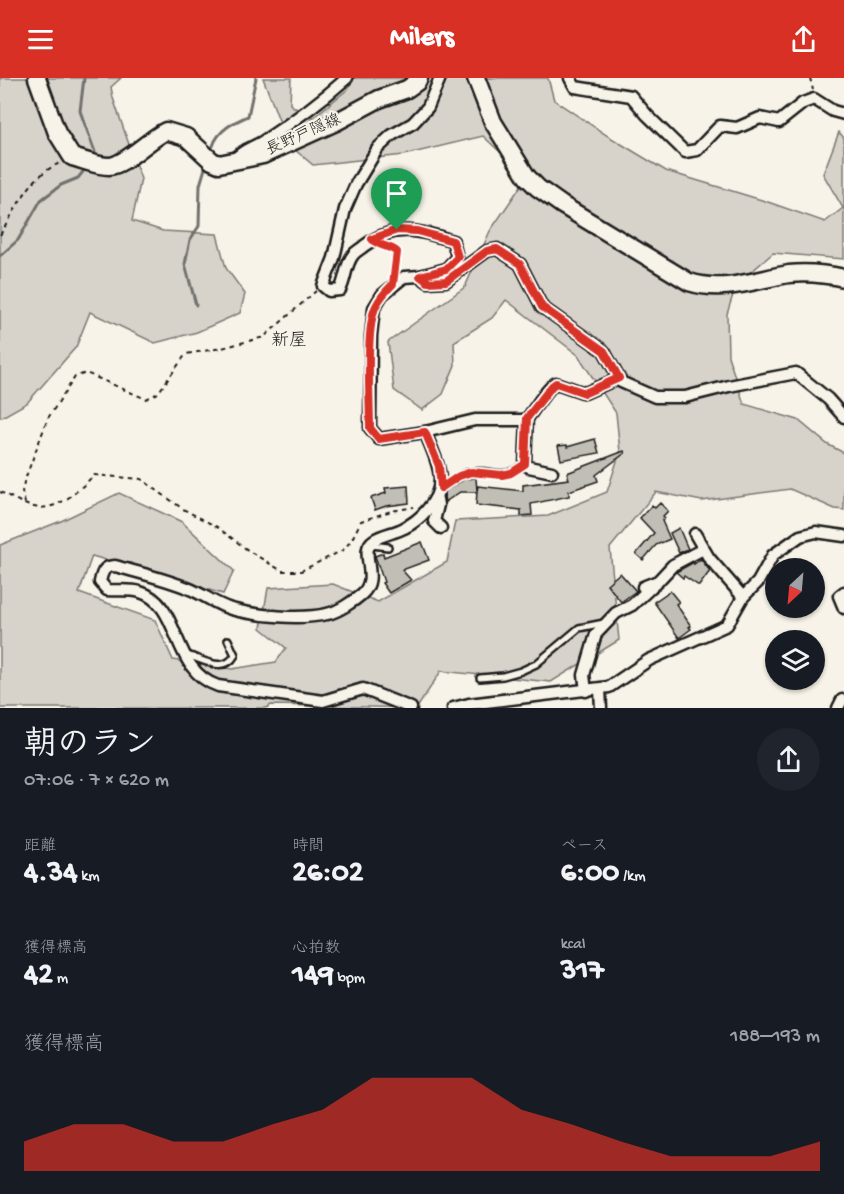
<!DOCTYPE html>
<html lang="ja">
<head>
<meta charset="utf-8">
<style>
	body { margin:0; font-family:"Gochi Hand","Klee One",sans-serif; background:#20242c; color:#f1f3f6; height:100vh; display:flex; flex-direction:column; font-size:22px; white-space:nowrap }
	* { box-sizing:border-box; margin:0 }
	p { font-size:20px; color:#9ea1a6 }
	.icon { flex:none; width:33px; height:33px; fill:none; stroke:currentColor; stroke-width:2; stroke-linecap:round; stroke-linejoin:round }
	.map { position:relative; height:630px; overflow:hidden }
	.drawer { display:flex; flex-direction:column; background:#171b24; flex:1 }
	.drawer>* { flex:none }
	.needle { width:39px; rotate:206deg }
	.tools { position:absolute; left:765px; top:480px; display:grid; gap:12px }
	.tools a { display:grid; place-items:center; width:60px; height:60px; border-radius:50%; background:#171b24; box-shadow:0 2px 4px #0004; font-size:30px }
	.pin { position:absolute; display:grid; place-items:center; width:51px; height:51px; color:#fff; margin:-62px -26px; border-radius:50% 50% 50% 0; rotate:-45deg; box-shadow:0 0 6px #0007 }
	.pin .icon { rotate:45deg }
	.round { display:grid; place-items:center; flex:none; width:63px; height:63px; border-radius:32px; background:#20242c }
	.headline { display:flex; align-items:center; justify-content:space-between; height:102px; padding:0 24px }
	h1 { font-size:33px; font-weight:700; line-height:45px }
	.figures { display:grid; grid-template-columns:repeat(3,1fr); gap:9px; height:102px; padding:6px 24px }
	.figures div { display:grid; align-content:center }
	.figures b { font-size:30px; font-weight:700 }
	.figures small { font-size:16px; font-weight:400 }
	.figures p { font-size:16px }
	.chart { height:168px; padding:12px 24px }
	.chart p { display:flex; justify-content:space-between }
	.chart svg { width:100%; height:108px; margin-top:6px; fill:#d93025; opacity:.7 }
	header { display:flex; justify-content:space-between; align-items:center; height:78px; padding:0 24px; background:#d93025; color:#fff; font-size:27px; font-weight:700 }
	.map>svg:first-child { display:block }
	.green { fill:#d7d3cb; stroke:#7a7874; stroke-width:1.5 }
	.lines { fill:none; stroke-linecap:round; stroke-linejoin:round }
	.stream { stroke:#72716c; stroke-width:3 }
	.building { fill:#c0beb5; stroke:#1c1c1c; stroke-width:1.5 }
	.lane-casing { stroke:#1c1c1c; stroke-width:10 }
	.street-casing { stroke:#1c1c1c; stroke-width:15 }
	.primary-casing { stroke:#1c1c1c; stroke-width:21 }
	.path { stroke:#1c1c1c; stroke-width:2; stroke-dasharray:4.5 4.5; stroke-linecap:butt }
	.lane { stroke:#f7f3e8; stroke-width:5 }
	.street { stroke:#f7f3e8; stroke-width:10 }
	.primary { stroke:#f7f3e8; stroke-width:16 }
	.route-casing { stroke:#fff; stroke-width:12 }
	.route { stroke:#d93025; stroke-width:8 }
	.labels { text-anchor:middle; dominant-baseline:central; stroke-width:4.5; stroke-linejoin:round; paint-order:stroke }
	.street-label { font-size:16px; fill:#1c1c1c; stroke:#f7f3e8 }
	.neighbourhood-label { font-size:18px; fill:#1c1c1c; stroke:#f7f3e8 }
</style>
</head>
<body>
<header><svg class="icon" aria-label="menu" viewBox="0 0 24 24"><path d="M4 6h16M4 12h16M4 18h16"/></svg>Milers<svg class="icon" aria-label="share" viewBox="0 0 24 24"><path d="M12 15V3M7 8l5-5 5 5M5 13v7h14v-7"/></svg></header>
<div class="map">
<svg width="844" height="630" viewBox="0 0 844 630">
	<rect width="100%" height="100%" fill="#f7f3e8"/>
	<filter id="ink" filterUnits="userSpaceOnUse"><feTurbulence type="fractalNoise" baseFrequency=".0167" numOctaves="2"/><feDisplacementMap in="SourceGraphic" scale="12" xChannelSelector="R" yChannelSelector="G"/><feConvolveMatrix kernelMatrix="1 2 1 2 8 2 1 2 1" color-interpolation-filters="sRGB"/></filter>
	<g filter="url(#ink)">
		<!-- green -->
		<g class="green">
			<polygon points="0,0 121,0 111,9 113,20 141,101 132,143 163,153 217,156 226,190 245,216 240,235 197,254 155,265 90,234 76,269 27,325 2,339 0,339"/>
			<polygon points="263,0 291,0 290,26 311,41 348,11 353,0 548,0 554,22 608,58 666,93 765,123 825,144 843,130 823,96 839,54 844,60 844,181 773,175 736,207 727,236 728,278 744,326 798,342 827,366 844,375 844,432 835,431 790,411 702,423 656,414 610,470 619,562 551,604 441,593 417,630 271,627 266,630 0,630 0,467 61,443 119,415 182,444 234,493 223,516 92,478 79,515 155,542 173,582 232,591 276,584 286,570 261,550 268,510 333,506 378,524 447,484 455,443 548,438 607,414 620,374 616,335 578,277 506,222 492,240 454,264 455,287 443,316 422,332 394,312 388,264 465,209 490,153 527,99 483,58 404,77 313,87 288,66"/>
		</g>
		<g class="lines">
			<!-- stream -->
			<g class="stream">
				<polyline points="84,0 80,33 95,74 93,79"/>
				<path d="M 213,68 C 218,52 234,44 248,38 L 256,0"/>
				<polyline points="0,178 18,162 41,122 61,107 78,100 86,90"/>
				<polyline points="196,227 185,186 190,162 199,148 200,107 206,87"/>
			</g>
		</g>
		<!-- building -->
		<g class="building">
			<polygon points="595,361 599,375 561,382 558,368 567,367 567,369"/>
			<polygon points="624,373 625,375 596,397 598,403 569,413 569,418 531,426 532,437 521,438 521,432 476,427 477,414 460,414 445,424 444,419 446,412 465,401 476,400 477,413 478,408 523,413 523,407 569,401 567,395"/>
			<polygon points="408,408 409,425 386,428 375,432 371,420 386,415 385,410"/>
			<polygon points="660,425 668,433 663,438 665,440 662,443 670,461 656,467 643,482 636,476 654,455 640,440 652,427 655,430"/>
			<polygon points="679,450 688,471 679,475 670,455"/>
			<polygon points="422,464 429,482 402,492 411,502 389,515 382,505 384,504 375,478 383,475 384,479"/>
			<polygon points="701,481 710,493 699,508 684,498 683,500 676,494 694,484 694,486"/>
			<polygon points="620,495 636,513 621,524 607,506"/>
			<polygon points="670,513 679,524 676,526 691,548 689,549 691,551 679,560 654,524"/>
		</g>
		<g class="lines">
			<defs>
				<g id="lane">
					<path d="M 441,409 C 451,407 458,396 470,394 C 496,390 497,405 525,386"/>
					<polyline points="372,467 388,469"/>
					<path d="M 186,577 C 201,580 224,597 235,577 L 228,562"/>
					<polyline points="480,600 503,598 521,593 536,586 579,550 604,545"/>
				</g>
				<g id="street">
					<polyline points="570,0 575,9 631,18 647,37 685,74 697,72 720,48 737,50 760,40 779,44 803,25 814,21 833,33 844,36"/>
					<path d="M 234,82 C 243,71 253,70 265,62 C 294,43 321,23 347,0"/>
					<polyline points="420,198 428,204 446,203 487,173 497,171 520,186 542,229 604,273 621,304 655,319 685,319 729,308 796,295 828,321 844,339"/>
					<polyline points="527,340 525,386 529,389 552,394"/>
					<path d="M 425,354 L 475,342 L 526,342 C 534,332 547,310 556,305 L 585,315 L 619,300"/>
					<polyline points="437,421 438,427 434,443 441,450"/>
					<polyline points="695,456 709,480 743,519"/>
					<polyline points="643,509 658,503 673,487 703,471"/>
					<polyline points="844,514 839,518 844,530"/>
					<polyline points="600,611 601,630"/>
					<polyline points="586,613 584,597 596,556 616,535 632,527 658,503"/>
					<path d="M 411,630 L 363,611 L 323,623 L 218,608 C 170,592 182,526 140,514 C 131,511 117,513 107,512 L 100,504 C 102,494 104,488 115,488 C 140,495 166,501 190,511 C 204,517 217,527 231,531 C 257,538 300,542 327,536 C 338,534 354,523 362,516 C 381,499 357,473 374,462 C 383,456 395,455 404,450 C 412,446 420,440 426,433 C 451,406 437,384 425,354 L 379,361 L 370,350 L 371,258 L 374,230 L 382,217 L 404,199 L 420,198 L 446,191 L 457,179 L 453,163 C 420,152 394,145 364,168 C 361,171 356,173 353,177 C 345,187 346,201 340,212 L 329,213 L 323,208 L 334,180 L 345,131 L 356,106 L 378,70 L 392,57 L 413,45 L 428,29 L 440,0"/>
					<polyline points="453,630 469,626 609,609 649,582 727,547 743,519 758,504 773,477 800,458 816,454 844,458"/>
					<polyline points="838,630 842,622"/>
				</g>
				<g id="primary">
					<path d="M 37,0 L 57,55 L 72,79 C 84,82 97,88 109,88 C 124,88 149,61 166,53 L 186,59 L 212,83 L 219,86 L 263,77 L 336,44 L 379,21 L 407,11 L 417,4 L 419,0"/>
					<path d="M 476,0 L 493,44 L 527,99 L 538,110 L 562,127 L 689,204 C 724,215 754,202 789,196 C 808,194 826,196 844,200"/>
				</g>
			</defs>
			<!-- lane casing -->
			<use href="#lane" class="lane-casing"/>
			<!-- street casing -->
			<use href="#street" class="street-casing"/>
			<!-- primary casing -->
			<use href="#primary" class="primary-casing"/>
			<!-- path -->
			<g class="path">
				<polyline points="810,0 813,12"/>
				<path d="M 0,157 C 17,130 29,98 60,85"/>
				<polyline points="386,168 397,174 394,194"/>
				<path d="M 0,414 C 10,418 20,425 30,428 C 56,436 78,413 94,397 L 141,401 L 183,431 L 217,449 L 249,473 L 282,493 L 301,493 L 343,472 L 351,463 L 361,443 L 391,433 L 414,429"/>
				<polyline points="25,425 22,414 24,404 48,340 75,299 86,295 146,321 158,315 186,276 222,270 264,259 316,213"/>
			</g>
			<!-- lane -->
			<use href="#lane" class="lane"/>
			<!-- street -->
			<use href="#street" class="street"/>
			<!-- primary -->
			<use href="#primary" class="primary"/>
		</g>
	</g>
	<g class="lines" filter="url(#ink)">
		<defs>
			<path id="route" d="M 397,152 L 417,153 L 453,163 L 458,179 L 446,191 L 420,198 L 428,204 L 446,203 L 487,173 L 497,171 L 520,186 L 542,229 L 604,273 L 619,300 L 585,315 L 556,305 L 552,308 L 527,340 L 525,386 L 511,395 L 502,397 L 471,394 L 459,398 L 441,410 L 439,388 L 425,354 L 379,361 L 370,350 C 370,323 365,249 376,228 C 380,219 386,213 393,206 L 397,174 C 389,167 379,169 372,161 Z"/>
		</defs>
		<!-- route casing -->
		<use href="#route" class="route-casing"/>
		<!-- route -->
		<use href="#route" class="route"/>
	</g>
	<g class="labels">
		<!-- street labels -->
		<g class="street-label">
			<text transform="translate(304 58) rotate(-24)">長野戸隠線</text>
		</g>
		<!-- neighbourhood labels -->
		<g class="neighbourhood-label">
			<text x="289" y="263">新屋</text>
		</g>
	</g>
</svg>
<div class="tools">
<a><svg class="needle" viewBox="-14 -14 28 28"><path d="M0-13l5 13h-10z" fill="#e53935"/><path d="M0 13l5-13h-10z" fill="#9ea1a6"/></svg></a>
<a><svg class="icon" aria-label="layers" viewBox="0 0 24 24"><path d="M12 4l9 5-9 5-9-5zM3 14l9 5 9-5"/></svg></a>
</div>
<div class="pin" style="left:397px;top:152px;background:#1e9e55"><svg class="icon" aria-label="arrive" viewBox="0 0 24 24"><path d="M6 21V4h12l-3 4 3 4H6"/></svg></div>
</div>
<section class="drawer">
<div class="headline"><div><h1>朝のラン</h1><p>07:06 · 7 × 620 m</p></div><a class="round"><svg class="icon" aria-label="share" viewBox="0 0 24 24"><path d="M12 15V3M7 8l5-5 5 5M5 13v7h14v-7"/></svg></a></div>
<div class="figures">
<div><p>距離</p><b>4.34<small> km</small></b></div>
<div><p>時間</p><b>26:02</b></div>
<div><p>ペース</p><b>6:00<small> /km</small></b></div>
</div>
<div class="figures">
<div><p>獲得標高</p><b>42<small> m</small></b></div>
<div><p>心拍数</p><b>149<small> bpm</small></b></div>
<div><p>kcal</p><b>317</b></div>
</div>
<div class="chart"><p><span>獲得標高</span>188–193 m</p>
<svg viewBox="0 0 160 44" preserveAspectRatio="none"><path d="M0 44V32L10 25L20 25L30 32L40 32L50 25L60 19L70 6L80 6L90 6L100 19L110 25L120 32L130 38L140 38L150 38L160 32V44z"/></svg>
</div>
</section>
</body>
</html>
